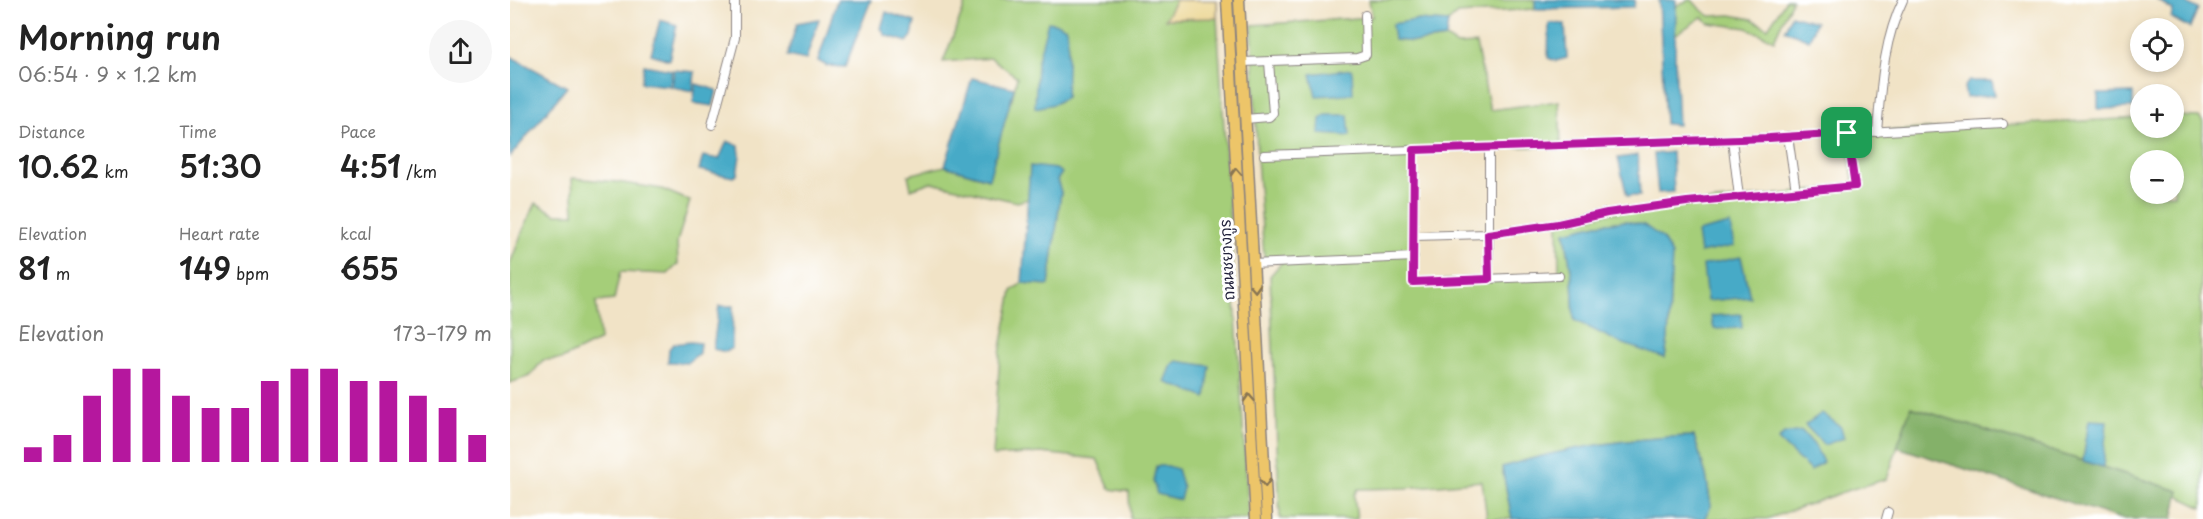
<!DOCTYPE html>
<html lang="en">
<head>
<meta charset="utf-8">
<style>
	body { margin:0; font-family:"Playpen Sans","Playpen Sans Thai",sans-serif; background:#f6f6f6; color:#222; height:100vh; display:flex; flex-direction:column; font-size:22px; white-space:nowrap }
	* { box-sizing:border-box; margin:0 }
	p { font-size:20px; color:#767676 }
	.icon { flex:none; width:33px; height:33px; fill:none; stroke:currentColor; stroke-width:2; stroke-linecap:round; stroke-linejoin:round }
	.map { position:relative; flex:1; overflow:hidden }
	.drawer { display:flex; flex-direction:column; background:#fff; width:510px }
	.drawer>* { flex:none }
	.fabs { position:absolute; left:1620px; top:18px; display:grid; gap:12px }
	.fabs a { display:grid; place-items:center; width:54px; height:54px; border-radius:50%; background:#fff; box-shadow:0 3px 9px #0003; font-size:30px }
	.pin { position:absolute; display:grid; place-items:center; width:51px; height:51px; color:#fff; margin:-26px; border-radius:12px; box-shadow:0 3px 9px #0006 }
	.round { display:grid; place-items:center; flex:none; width:63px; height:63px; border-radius:32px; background:#f6f6f6 }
	.summary { display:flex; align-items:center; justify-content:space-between; height:102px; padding:0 18px }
	h1 { font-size:33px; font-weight:600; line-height:45px }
	.metrics { display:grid; grid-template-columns:repeat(3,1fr); gap:9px; height:102px; padding:6px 18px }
	.metrics div { display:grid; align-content:center }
	.metrics b { font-size:30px; font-weight:600 }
	.metrics small { font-size:16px; font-weight:400 }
	.metrics p { font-size:16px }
	.chart { height:168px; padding:12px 18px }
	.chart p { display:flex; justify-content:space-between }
	.chart svg { width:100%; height:108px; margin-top:6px; stroke:#b5179e; stroke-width:6 }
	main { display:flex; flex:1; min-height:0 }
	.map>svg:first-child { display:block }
	.green { fill:#a5ce79; stroke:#64785a; stroke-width:1.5; fill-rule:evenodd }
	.forest { fill:#84b169; stroke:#536a52; stroke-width:1.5 }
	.sand { fill:#eeda9e; stroke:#887e6c; stroke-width:1.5 }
	.water { fill:#47aac7; stroke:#346681; stroke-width:1.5 }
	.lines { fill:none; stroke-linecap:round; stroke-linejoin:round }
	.minor-casing { stroke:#8a8280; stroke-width:10 }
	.highway-casing { stroke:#8a8280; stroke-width:13 }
	.minor { stroke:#fff; stroke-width:8 }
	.highway { stroke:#edc569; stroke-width:10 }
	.oneway { stroke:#887452 }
	.route-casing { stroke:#fff; stroke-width:12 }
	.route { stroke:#b5179e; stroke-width:8 }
	.labels { text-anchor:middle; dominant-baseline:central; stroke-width:6; stroke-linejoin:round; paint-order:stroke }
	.street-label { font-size:15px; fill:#22223b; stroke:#fff }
</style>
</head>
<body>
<main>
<section class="drawer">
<div class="summary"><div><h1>Morning run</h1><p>06:54 · 9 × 1.2 km</p></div><a class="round"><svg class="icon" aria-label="share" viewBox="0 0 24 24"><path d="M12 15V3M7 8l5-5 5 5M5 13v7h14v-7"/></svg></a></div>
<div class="metrics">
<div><p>Distance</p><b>10.62<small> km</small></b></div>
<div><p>Time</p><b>51:30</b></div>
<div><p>Pace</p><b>4:51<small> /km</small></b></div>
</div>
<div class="metrics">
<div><p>Elevation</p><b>81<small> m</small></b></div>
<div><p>Heart rate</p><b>149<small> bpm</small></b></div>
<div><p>kcal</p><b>655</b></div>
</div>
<div class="chart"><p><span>Elevation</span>173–179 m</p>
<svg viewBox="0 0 160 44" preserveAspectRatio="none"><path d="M5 44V38M15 44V33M25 44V17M35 44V6M45 44V6M55 44V17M65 44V22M75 44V22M85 44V11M95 44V6M105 44V6M115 44V11M125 44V11M135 44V17M145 44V22M155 44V33"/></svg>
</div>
</section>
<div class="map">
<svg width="1693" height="519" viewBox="0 0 1693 519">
	<rect width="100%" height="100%" fill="#fff"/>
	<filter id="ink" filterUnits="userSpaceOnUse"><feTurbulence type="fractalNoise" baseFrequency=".0167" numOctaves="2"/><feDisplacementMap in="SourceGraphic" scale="12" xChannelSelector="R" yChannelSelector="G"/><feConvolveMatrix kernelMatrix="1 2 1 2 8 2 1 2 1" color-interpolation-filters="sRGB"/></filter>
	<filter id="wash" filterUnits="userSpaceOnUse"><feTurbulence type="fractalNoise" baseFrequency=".008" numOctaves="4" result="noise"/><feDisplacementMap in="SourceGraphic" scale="24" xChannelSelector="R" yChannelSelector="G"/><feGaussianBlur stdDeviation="1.35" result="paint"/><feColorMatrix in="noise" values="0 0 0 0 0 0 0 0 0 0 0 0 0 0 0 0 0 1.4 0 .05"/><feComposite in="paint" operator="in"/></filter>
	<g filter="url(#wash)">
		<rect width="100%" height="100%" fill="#f1e3c6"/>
		<!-- green -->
		<g class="green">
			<polygon points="457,0 666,0 656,19 707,18 739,519 620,519 619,492 600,489 587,459 531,453 483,456 490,353 502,291 512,283 539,285 551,192 547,180 520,166 519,199 507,202 421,182 401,189 398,175 435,166 478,179 497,108 502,99 507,77 481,58 433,62"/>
			<path d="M 859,0 L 1025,0 L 1025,9 L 947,14 L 938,22 L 906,20 L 883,24 L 884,40 L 906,42 L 936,38 L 947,45 L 966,44 L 980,110 L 1049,101 L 1051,146 L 904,150 L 903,282 L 1049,275 L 1048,224 L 1097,213 L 1344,186 L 1337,133 L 1630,118 L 1630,128 L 1664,128 L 1664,116 L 1689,117 L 1693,122 L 1690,389 L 1693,391 L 1693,508 L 1668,496 L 1669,491 L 1593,467 L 1596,421 L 1579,421 L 1573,461 L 1401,407 L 1377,479 L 1339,490 L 1257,519 L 1194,519 L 1201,506 L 1196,475 L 1184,436 C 1119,438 1054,448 992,467 L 1002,519 L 977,519 L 972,481 L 896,488 L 848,489 L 844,495 L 847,519 L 770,519 L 760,276 L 772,262 L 754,257 L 747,159 L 753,155 L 747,152 L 742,25 L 862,17 ZM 1630,160 L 1664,160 L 1664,194 L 1630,194 ZM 1116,221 L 1160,301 L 1158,339 L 1064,320 L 1062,277 L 1055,233 L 1087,224 Z"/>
			<polygon points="1178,0 1182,0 1190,9 1200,16 1221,15 1242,19 1258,28 1276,0 1282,0 1264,40 1237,28 1199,23 1192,17 1165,35 1166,6"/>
			<polygon points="62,178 107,182 152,189 180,201 167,242 168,264 158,274 110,272 104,300 86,302 90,340 52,359 33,360 20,376 0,383 0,264 13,230 26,203 46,214 64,214"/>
		</g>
		<!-- forest -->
		<polygon class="forest" points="1401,407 1669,491 1663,519 1611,519 1387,447"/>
		<!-- sand -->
		<polygon class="sand" points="666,0 707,0 707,18 655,19"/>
		<!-- water -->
		<g class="water">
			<polygon points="327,0 361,0 335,67 317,66 308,61"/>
			<polygon points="1025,0 1125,0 1124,7 1025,9"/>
			<polygon points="1149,0 1166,0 1165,60 1168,125 1155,124"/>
			<polygon points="1647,0 1672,0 1688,9 1680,28 1661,18 1663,10"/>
			<polygon points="376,12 405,22 402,36 397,42 375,35 371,28"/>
			<polygon points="1281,15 1306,22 1299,40 1275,30"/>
			<polygon points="309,19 296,60 277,56 287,23"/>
			<polygon points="150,20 167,25 159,60 141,54"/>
			<polygon points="906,20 938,22 936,38 906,42 884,40 882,24"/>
			<polygon points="538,22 549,24 556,28 558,41 556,97 544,104 525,108 527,63"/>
			<polygon points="1039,23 1055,24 1057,58 1046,61 1038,58"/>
			<polygon points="0,56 57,87 0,157"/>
			<polygon points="134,65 162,70 160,86 131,83"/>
			<polygon points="842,69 843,94 806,96 801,74"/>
			<polygon points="164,70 185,72 183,91 162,87"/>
			<polygon points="462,78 504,88 479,179 435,166"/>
			<polygon points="1459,81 1482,81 1485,95 1456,98 1454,87"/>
			<polygon points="186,84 207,90 203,106 183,103"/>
			<polygon points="1623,93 1623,108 1588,109 1588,94"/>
			<polygon points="816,115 838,115 840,136 809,134 810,119"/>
			<polygon points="217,141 229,146 230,155 227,175 223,177 189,170 193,156 209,159"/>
			<polygon points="1162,152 1164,192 1148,193 1144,154"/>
			<polygon points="1128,155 1130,196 1117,196 1108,158"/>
			<polygon points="520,166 546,169 552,173 547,180 551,192 539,285 512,283"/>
			<polygon points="1116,221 1134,225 1152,238 1162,255 1158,339 1155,358 1108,342 1064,320 1062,277 1055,232 1087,224"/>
			<polygon points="1220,224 1224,246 1190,253 1187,232"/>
			<polygon points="1231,257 1240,297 1197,301 1193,265"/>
			<polygon points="209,306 223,306 222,348 216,352 203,349"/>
			<polygon points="1231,314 1232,328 1204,329 1201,316"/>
			<polygon points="181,342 190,343 189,353 177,363 158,362 159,349 163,344"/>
			<polygon points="667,361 700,366 696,398 655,382 662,365"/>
			<polygon points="1312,413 1331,427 1334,438 1314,445 1295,425"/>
			<polygon points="1579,420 1597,421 1593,467 1573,461"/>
			<polygon points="1292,431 1305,446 1313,462 1301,471 1268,440 1274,434"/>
			<path d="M 1184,436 L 1196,475 L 1201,506 L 1194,519 L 1002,519 L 992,467 C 1054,448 1119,438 1184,436 Z"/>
			<polygon points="646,466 658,466 667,469 673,488 670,500 647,494 643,481"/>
		</g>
	</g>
	<g filter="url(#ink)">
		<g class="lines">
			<defs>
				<g id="minor">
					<polyline points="732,62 847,58 856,55 855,15"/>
					<polyline points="735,119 759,117 763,113 759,62"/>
					<polyline points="202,125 225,38 225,0"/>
					<path d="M 1367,132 C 1371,87 1373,41 1393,0"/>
					<polyline points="1278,136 1286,191"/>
					<polyline points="1222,139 1229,197"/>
					<polyline points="979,148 979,279"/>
					<polyline points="904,150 903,282 1049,276"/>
					<polyline points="754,155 1259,138 1493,124"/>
					<polyline points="904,236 978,234 1048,224 1097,213 1177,202 1345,186 1337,133"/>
					<polyline points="743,264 904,257"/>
					<polyline points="1376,519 1378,512"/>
				</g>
				<g id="highway">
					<polyline points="717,0 746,519"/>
					<polyline points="729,0 757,519"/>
				</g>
			</defs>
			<!-- minor casing -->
			<use href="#minor" class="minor-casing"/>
			<!-- highway casing -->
			<use href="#highway" class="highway-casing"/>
			<!-- minor -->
			<use href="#minor" class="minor"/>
			<!-- highway -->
			<use href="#highway" class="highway"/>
		</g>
		<!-- one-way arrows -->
		<defs><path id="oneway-chevron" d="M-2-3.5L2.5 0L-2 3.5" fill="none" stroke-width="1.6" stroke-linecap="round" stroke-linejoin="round" transform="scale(1.5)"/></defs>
		<g class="oneway">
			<use href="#oneway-chevron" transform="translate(726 172) rotate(-93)"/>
			<use href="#oneway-chevron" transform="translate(745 288) rotate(87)"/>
			<use href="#oneway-chevron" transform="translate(739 398) rotate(-93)"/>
			<use href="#oneway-chevron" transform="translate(755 483) rotate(87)"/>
		</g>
	</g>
	<g class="lines" filter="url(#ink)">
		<defs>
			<polygon id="route" points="1337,133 1345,186 1177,202 1097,213 1048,224 978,234 979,279 903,282 904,150 1259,138"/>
		</defs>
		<!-- route casing -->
		<use href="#route" class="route-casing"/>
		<!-- route -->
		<use href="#route" class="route"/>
	</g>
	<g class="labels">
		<!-- street labels -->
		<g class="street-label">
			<text transform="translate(716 260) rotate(-93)">ถนนชยางกูร</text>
		</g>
	</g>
</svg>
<div class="fabs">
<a><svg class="icon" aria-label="locate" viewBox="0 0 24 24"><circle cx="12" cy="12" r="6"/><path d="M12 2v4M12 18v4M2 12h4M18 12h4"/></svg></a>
<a>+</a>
<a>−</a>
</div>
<div class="pin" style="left:1337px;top:133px;background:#1e9e55"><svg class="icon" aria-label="arrive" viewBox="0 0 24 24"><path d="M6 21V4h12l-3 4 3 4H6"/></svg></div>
</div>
</main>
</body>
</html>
